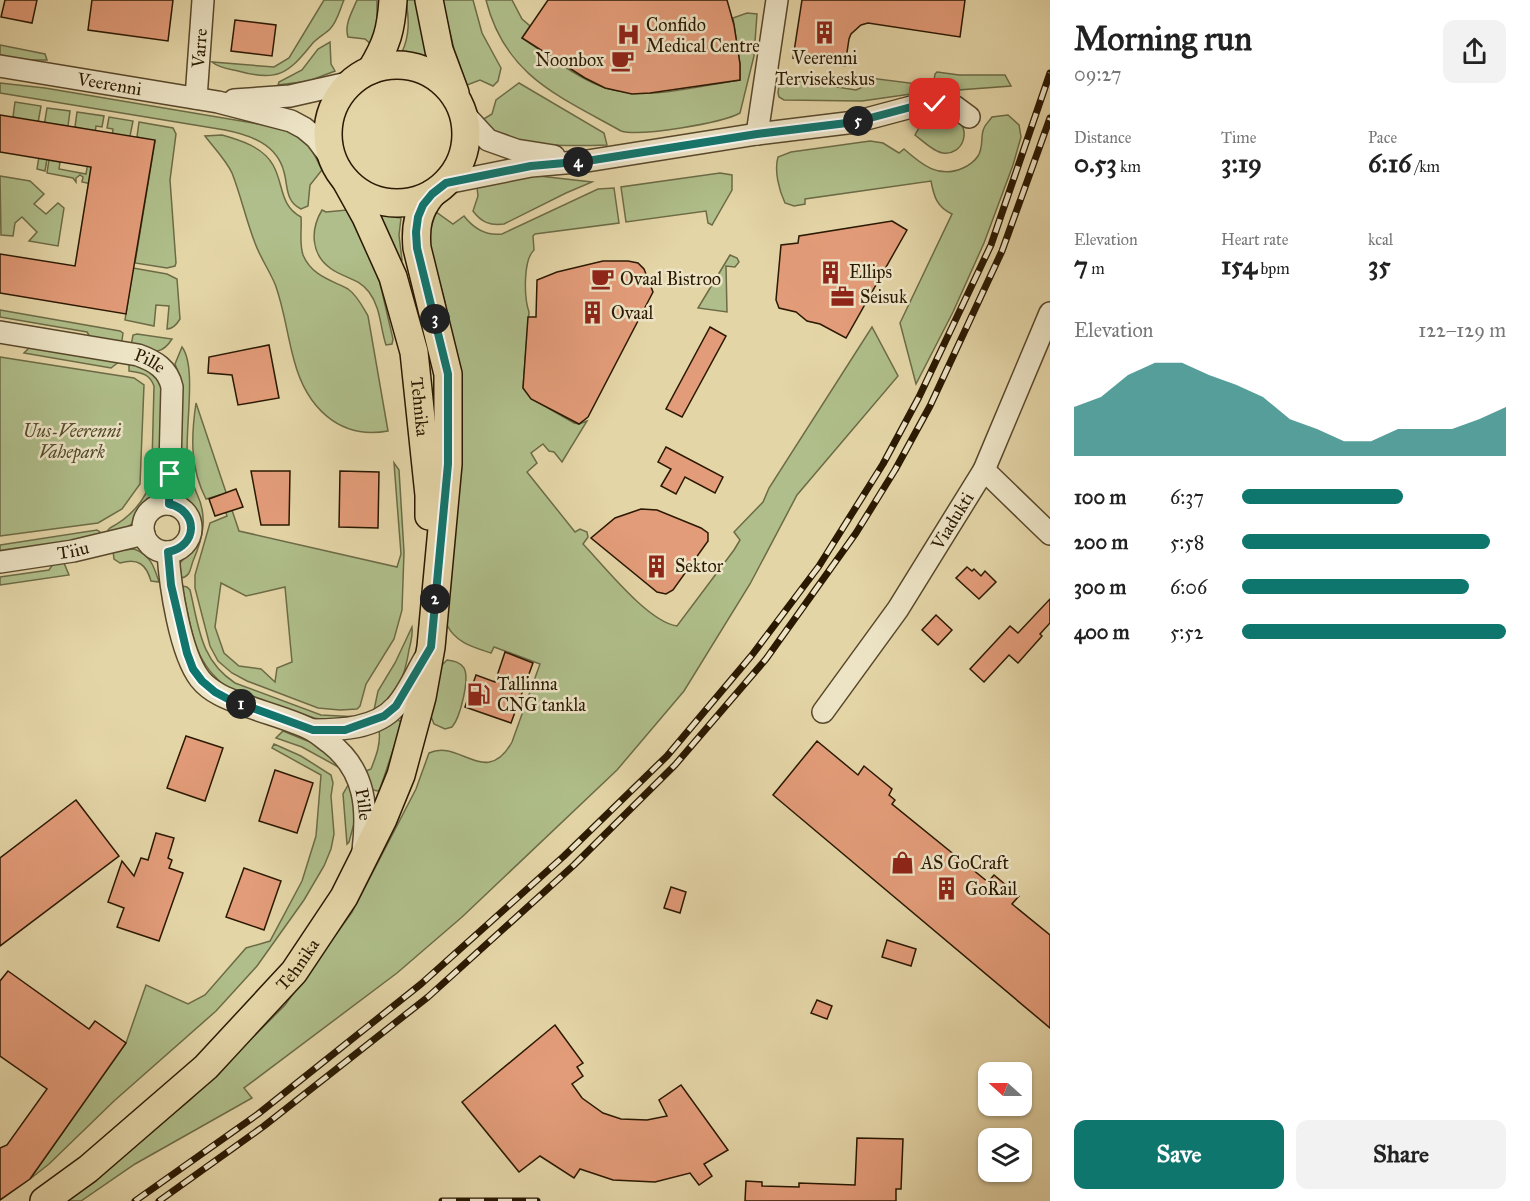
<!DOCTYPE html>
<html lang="en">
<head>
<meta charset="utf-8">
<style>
	body { margin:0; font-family:"IM FELL Great Primer",serif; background:#f2f2f2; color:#222; height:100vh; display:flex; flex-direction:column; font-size:22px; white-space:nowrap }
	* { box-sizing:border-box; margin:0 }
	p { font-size:20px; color:#767676 }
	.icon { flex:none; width:33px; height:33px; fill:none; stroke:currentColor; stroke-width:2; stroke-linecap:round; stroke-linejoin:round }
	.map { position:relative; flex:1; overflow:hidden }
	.side { display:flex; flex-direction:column; background:#fff; width:480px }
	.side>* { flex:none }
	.needle { width:39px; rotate:291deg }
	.controls { position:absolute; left:978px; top:1062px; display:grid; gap:12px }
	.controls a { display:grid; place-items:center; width:54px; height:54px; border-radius:12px; background:#fff; box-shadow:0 2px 4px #0004; font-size:30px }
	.pin { position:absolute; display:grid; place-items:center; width:51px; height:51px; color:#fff; margin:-26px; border-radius:12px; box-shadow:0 3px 9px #0006 }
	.km { position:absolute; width:30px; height:30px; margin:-15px; border-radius:50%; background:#222; color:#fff; font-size:16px; line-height:30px; text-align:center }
	.round { display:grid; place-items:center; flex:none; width:63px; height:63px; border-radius:12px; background:#f2f2f2 }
	.summary { display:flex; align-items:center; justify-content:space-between; height:102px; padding:0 24px }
	h1 { font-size:33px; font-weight:700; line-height:45px }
	.figures { display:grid; grid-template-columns:repeat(3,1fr); gap:9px; height:102px; padding:6px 24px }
	.figures div { display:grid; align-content:center }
	.figures b { font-size:26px; font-weight:700 }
	.figures small { font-size:16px; font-weight:400 }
	.figures p { font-size:16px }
	.chart { height:168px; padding:12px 24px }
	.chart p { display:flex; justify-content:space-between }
	.chart svg { width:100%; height:108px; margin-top:6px; fill:#0f766e; opacity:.7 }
	.primary-button { display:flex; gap:12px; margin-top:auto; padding:12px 24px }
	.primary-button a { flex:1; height:69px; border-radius:12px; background:#0f766e; color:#fff; font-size:24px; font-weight:700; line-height:69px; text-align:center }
	.primary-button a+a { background:#f2f2f2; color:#222 }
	ul { padding:0 24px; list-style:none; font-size:20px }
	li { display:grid; grid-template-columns:96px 72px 1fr; align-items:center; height:45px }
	li i { height:15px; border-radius:8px; background:#0f766e }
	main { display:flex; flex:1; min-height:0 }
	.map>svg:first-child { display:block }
	.green { fill:#afbe8a; stroke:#6c6b46; stroke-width:1.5; fill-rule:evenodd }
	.building { fill:#e39c79; stroke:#2a1801; stroke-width:1.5 }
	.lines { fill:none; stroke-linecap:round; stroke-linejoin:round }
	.minor-casing { stroke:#58472a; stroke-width:24 }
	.major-casing { stroke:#2a1801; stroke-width:30 }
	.minor { stroke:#ede4c6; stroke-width:21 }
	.major { stroke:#e4d5a7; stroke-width:27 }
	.rail-casing { stroke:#2a1801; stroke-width:7 }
	.rail { stroke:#ede4c6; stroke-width:4.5; stroke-dasharray:14; stroke-linecap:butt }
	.route-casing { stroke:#fff; stroke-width:12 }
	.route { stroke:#0f766e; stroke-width:8 }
	.labels { text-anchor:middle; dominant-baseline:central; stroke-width:5; stroke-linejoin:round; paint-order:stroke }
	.poi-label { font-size:18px; fill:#2a1801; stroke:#ede4c6; text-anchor:start }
	.street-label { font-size:18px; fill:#2a1801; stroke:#ede4c6 }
	.park-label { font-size:18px; font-style:italic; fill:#524a2a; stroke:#ede4c6 }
</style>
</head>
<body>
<main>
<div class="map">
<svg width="1050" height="1201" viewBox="0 0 1050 1201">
	<rect width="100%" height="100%" fill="#e4d5a7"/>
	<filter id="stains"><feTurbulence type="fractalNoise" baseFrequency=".00333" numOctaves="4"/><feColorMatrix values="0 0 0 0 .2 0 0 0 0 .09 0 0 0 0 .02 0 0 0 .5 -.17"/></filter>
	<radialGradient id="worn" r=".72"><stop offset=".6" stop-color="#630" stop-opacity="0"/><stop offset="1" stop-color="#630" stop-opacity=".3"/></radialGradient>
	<!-- green -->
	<g class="green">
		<path d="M 324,0 L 344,0 C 340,9 337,22 330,29 C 325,34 317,38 312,44 C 288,74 277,82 238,71 C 229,69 219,68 212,62 L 274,67 L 289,58 Z"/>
		<path d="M 357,0 L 377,0 L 377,23 L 372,45 L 365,39 L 348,37 C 344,25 352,12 357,0 Z"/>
		<path d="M 406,0 L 418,0 L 427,51 L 425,55 L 422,57 L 402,52 C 410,35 409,19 406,0 Z"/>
		<polygon points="442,0 473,0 482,33 501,68 498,81 493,86 480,80 467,85 454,49"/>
		<path d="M 486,0 L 512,0 L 522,19 L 530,26 L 522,38 C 546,54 580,80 606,88 C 649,101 697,86 740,80 L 740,64 L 733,18 L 747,13 L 757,14 L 754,56 L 740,113 C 722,123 640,137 621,131 C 559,96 505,76 486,0 Z"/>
		<polygon points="330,42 331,64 335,71 309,81 278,85 279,82 302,70 318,49"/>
		<polygon points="0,45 45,54 47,60 23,60 0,55"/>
		<polygon points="937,72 959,75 1005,75 1011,86 918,93 862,101 784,100 779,97 778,93 780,78 856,90 865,86 870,78 933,86 935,74"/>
		<path d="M 0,83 L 45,88 L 282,128 C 309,142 309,143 322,170 L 310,185 L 308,206 L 301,209 C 285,201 288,186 284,172 C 277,144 250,135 225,130 L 0,93 Z"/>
		<path d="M 519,83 L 604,133 L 607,145 C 580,146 512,148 491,131 C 488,128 485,124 482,120 L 492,114 L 496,100 Z"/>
		<polygon points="15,102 41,106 38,123 13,117"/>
		<polygon points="47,108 70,111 68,126 53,124 45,171 37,169"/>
		<polygon points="77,112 104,116 102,127 96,126 95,134 112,136 113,129 107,128 109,117 133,121 130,136 96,185 82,182 83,177 80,175 76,178 76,182 73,178 47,173 49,160 60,162 59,169 86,174 93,131 75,127"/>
		<path d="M 921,113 C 932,114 944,113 954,118 C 973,128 963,156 943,153 C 934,152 923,141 915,135 L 920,126 Z"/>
		<path d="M 1008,115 L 1019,125 L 1021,137 L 1013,165 L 984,243 L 953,312 L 916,384 L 900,323 L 952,214 C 937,207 934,197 931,181 L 805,199 L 805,204 L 794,206 L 785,203 C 779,190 774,171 778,157 L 791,152 L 870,141 L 883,143 L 899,153 L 904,149 C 922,165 939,179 963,168 C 968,166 975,161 978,156 C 984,147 980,136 984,128 C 985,125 990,120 992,117 Z"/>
		<polygon points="139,122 173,128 176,134 170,180 176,263 175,266 167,268 135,263 155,141 137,137"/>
		<path d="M 222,135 C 240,140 263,147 273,165 C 284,184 279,205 301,217 C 302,230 299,243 303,255 C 312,276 331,280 348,289 C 357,295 363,307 368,316 L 388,431 C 338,440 306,406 294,360 C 287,335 284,308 275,284 C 269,270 260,257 255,243 C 246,220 241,196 232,173 C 226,160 214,148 205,136 Z"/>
		<polygon points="720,173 732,175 732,190 712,225 708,223 706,211 626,222 621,187"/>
		<path d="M 530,175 L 592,182 L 566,193 L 504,224 C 490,226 481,222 473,211 L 478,196 L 477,187 Z"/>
		<polygon points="0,176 30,181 44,194 34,204 46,214 58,203 64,208 58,246 29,241 37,232 22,217 15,223 13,236 1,235"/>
		<path d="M 614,188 L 619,223 L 535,234 L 533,236 L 534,250 C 523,260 524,298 529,312 L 523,388 L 534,400 L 574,423 L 579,424 L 587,421 L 562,462 L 554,452 L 549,451 L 543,444 L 531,453 L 537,463 L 527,472 L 575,532 L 580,529 L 587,532 L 588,537 L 583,544 C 604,566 648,622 677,626 L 734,550 L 740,540 L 734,532 L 763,502 L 769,488 L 872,327 L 898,376 L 797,495 L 750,584 L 684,691 L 617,770 L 462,917 L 397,973 L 244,1088 L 252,1098 L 135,1164 L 81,1201 L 62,1201 L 129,1150 L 190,1100 L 285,1005 L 352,912 L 416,789 L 429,753 C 459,738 486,789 512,742 L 540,664 L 494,647 L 491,653 C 473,647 456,643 447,625 L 452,350 L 445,302 L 430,247 L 429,234 L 436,212 L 453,224 L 464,216 C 474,229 486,236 502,234 L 598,189 Z"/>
		<path d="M 322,210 L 326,212 L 347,210 L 366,246 L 379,279 L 393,339 L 392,344 L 386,345 C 380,327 381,308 369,292 C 359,278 343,278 330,268 C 311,254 310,230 322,210 Z"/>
		<polygon points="380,215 401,218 399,235 402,260 399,259 378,217"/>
		<polygon points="730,255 737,258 739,262 735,267 726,266 727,312 698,308"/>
		<path d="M 133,268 L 167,274 L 177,279 L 180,319 C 177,324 173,329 167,329 L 169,306 L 156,305 L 154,326 L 125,320 Z"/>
		<polygon points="0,310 120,331 123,333 122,340 118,344 92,340 87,332 0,317"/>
		<path d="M 137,334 L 172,339 C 160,358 151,350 131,346 L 133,335 Z"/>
		<polygon points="31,346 120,361 111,368 24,353"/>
		<path d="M 182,347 C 198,368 183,437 188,466 L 184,470 L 178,470 L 181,380 L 175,364 Z"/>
		<polygon points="0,357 134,378 144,385 140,484 122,509 98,523 0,536"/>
		<path d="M 129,362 L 149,368 L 163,385 L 161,470 L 155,469 L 152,464 L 154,386 C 149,373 141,373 129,371 Z"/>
		<path d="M 196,403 L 239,531 L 397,567 L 401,554 L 394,463 L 399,470 L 404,552 L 402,610 L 394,639 L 366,684 L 360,706 L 357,709 L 340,710 L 318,708 L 247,681 L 232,673 L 218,661 L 210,646 L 195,588 L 195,575 L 210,523 L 227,516 L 220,495 L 206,499 C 190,468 191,437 196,403 ZM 221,583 L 246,596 L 285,587 L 292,662 L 277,668 L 275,682 L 261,669 L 239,666 L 224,653 L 215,627 Z"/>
		<path d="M 161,478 L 156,496 L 139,511 L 134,522 L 124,530 L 109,536 L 108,530 L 110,528 C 129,518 146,501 151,479 Z"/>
		<path d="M 178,479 C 182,479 187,478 191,481 C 194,484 195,490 197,494 C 208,517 203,538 193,561 C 190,569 191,576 181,578 L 180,563 C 184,558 190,554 193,549 C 215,519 179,506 178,479 Z"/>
		<polygon points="97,530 100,532 101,537 0,553 0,545"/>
		<path d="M 134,549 C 151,555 154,567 159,582 L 151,581 C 146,564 138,558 120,563 L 114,559 L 113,551 Z"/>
		<polygon points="55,561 64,563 69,575 0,585 0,577 49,570"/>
		<path d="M 182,586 L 187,587 L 190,590 C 199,627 200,660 235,683 L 321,715 L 359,717 L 325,720 L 314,718 L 233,691 C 192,666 192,629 182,586 Z"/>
		<path d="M 412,627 C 413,633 411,642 409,650 C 405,675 398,697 374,710 L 378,691 L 395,663 Z"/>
		<path d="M 447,660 C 454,661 460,662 464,668 C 470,679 460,718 452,727 L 445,729 L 434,724 L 430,714 L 440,667 Z"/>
		<path d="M 397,719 L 402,723 L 380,789 L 378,791 L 373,790 L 366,771 L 371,769 C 376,756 381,744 379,730 Z"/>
		<polygon points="283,731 320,746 331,753 342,769 302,747 276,738"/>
		<polygon points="274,744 301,756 331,775 333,783 331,796 334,834 331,849 324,866 304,900 257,966 216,1011 114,1101 49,1164 30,1179 126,1043 146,985 188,1004 205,995 246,948 270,941 302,881 316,836 321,775 272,748"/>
		<polygon points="351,780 356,816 349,842 347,844 343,794"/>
	</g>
	<!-- building -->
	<g class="building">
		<polygon points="5,0 37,0 32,23 1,17"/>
		<polygon points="92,0 173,0 168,41 88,30"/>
		<polygon points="548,0 727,0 734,25 740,64 740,80 650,93 632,94 605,88 585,78 522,38"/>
		<polygon points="802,0 965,0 960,37 868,23 861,25 851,34 849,39 845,66 793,58"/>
		<polygon points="235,20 276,25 272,56 231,51"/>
		<polygon points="0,115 155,140 126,314 0,293 0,254 75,266 91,167 0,152"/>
		<polygon points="892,221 907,230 846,338 820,324 807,321 796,312 779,308 776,300 781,245 798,243 799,236"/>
		<polygon points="603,261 628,261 638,263 644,269 653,292 588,417 579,424 531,399 523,388 528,317 536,317 537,280 557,272"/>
		<polygon points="710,327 726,336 682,417 666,409"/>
		<polygon points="269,345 279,398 238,405 232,375 208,373 209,357"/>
		<polygon points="666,447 723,477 715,493 685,477 676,494 661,486 671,469 658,462"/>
		<polygon points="251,471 290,471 289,525 261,525"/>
		<polygon points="340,471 379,472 378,528 339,527"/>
		<polygon points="236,489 243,507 215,516 209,499"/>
		<polygon points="641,509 657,510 701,528 708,533 708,541 673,590 666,594 657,592 591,538 615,518"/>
		<polygon points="967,567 972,571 974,569 981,576 985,571 996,582 979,599 956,578"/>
		<polygon points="1050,599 1050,623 1040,634 1042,636 1018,663 1009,655 984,682 970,669 1010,626 1018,633"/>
		<polygon points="936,615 952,630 938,645 922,630"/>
		<polygon points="505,652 533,663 511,723 465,707 476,675 495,682"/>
		<polygon points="186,736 223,748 205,801 167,788"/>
		<polygon points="817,741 858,775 864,766 892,789 889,795 895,800 892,804 988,882 994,875 1019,896 1012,904 1050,935 1050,1028 773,795"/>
		<polygon points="275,770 313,783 297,833 259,821"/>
		<polygon points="76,800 119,856 0,946 0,858"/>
		<polygon points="156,833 174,838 168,858 172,860 169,868 183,873 159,941 117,927 124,908 108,902 122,861 134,876 141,858 148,860"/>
		<polygon points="244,868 281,881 264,930 226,917"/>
		<polygon points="671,887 686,892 680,913 664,908"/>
		<polygon points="887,940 916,949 911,966 882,957"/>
		<polygon points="8,971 89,1029 95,1021 126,1043 30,1179 0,1200 0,1148 7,1145 47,1089 0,1056 0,981"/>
		<polygon points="817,1000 832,1006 827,1019 811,1013"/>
		<polygon points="555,1025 583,1063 577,1067 583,1076 572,1084 582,1098 603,1113 621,1119 647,1120 667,1116 659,1100 681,1085 728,1150 704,1164 712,1176 699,1185 690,1173 655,1182 613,1180 580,1169 574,1178 540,1156 519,1172 462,1102"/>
		<polygon points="857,1138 903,1139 901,1189 896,1189 896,1201 745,1201 746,1181 762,1182 762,1186 799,1187 799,1183 855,1185"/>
	</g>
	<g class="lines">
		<defs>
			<g id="minor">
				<path id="s1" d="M 0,66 L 218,102 L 291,121 L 304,128 L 316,138 L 334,162"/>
				<path id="s2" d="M 196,98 L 203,0"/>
				<polyline points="234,100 290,96 352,82"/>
				<polyline points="463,113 488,140 516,150 554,156"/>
				<polyline points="757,134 777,0"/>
				<polyline points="446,183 531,166 587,161 757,134 855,122 915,106 935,104 954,106 969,117"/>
				<path id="s3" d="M 0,332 L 138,355 C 155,361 168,369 172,387 L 169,504"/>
				<polyline points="984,470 1050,534"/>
				<circle cx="167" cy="528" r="24"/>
				<path id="s4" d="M 168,552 C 170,586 180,653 200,679 C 212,694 231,700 247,706 C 268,714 292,720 312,730 C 318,733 324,739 330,743 C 366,771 368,809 363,851"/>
				<path id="s5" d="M 0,562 L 73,551 L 144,534"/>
				<path id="s6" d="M 823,712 L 898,609 L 984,470 L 1050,313"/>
				<path d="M 313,730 C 340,730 376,729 396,706 C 408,693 416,673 425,658"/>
			</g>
			<g id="major">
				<polyline points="429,0 439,50 455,93"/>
				<circle cx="397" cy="134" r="69"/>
				<path d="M 371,70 C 387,44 391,30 393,0"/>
				<path id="s7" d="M 346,181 L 366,217 L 393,277 L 414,352 L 429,495 L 429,516"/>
				<path id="s8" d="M 44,1201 L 88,1169 L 206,1067 L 294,972 L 344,897 L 383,819 L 401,775 L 422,697 L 431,647 L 448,464 L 448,374 L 417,248 C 415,226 418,211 432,194"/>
			</g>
		</defs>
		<!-- minor casing -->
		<use href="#minor" class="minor-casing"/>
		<!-- major casing -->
		<use href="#major" class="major-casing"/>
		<!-- minor -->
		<use href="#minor" class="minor"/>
		<!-- major -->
		<use href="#major" class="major"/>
		<defs>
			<g id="rail">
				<polyline points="135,1201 258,1114 421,984 564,856 667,756 752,655 819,566 883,464 919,397 991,245 1050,73"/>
				<polyline points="159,1201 264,1126 428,997 574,865 675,765 766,659 856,533 895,470 930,406 1002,251 1050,118"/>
				<polyline points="442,1201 537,1201"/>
			</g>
		</defs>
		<!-- rail casing -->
		<use href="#rail" class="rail-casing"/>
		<!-- rail -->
		<use href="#rail" class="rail"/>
	</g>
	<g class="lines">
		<defs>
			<path id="route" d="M 170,474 L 169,504 C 199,511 198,546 168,552 L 171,585 L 187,653 L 193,669 L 202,681 L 215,692 L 228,699 L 313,730 L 345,730 L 384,716 L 396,706 L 431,647 L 448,464 L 448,374 L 417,248 L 416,232 L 418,217 L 423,205 L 432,194 L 446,183 L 531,166 L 587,161 L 757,134 L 855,122 L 915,106 L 935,104"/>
		</defs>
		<!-- route casing -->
		<use href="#route" class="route-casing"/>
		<!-- route -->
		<use href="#route" class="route"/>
	</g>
	<!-- icons -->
	<defs>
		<symbol id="building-bare" viewBox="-9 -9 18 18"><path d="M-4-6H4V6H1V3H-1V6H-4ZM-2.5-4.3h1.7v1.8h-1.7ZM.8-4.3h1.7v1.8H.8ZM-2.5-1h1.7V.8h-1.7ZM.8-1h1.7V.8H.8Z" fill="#8f2418" stroke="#ede4c6" stroke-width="2.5" paint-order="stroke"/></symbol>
		<symbol id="hospital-bare" viewBox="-9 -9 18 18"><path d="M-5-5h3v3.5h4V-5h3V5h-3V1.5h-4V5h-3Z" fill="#8f2418" stroke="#ede4c6" stroke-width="2.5" paint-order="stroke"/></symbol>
		<symbol id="cafe-bare" viewBox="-9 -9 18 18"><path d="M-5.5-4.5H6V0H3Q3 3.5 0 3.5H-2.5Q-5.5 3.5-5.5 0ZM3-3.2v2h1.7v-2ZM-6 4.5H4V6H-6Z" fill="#8f2418" stroke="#ede4c6" stroke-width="2.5" paint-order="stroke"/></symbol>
		<symbol id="office-bare" viewBox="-9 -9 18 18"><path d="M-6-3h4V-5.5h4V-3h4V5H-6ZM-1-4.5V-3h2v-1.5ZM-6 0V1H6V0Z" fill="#8f2418" stroke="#ede4c6" stroke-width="2.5" paint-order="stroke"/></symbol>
		<symbol id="fuel-bare" viewBox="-9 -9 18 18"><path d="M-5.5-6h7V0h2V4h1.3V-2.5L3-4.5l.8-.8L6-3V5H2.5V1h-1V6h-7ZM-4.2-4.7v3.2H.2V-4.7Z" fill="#8f2418" stroke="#ede4c6" stroke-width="2.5" paint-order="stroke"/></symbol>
		<symbol id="shop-bare" viewBox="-9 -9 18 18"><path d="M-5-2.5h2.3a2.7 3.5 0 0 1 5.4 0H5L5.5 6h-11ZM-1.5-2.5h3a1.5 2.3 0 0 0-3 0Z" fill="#8f2418" stroke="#ede4c6" stroke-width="2.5" paint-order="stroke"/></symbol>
	</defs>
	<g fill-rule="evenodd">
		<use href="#building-bare" x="808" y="16" width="33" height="33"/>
		<use href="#hospital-bare" x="612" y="18" width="33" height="33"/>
		<use href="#cafe-bare" x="606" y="44" width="33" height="33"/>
		<use href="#building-bare" x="814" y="256" width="33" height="33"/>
		<use href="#cafe-bare" x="586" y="262" width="33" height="33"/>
		<use href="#office-bare" x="826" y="280" width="33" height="33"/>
		<use href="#building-bare" x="576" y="296" width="33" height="33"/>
		<use href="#building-bare" x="640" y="550" width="33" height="33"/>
		<use href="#fuel-bare" x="462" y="678" width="33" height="33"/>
		<use href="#shop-bare" x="886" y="846" width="33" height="33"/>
		<use href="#building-bare" x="930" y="872" width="33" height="33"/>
	</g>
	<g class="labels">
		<!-- poi labels -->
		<g class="poi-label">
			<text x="646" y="25">Confido<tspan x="646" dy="21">Medical Centre</tspan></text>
			<text x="825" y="58" text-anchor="middle">Veerenni<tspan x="825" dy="21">Tervisekeskus</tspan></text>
			<text x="604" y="60" text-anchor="end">Noonbox</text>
			<text x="849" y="272">Ellips</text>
			<text x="620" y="279">Ovaal Bistroo</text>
			<text x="860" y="297">Seisuk</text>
			<text x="611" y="313">Ovaal</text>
			<text x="675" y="566">Sektor</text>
			<text x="497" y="684">Tallinna<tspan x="497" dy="21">CNG tankla</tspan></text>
			<text x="921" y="863">AS GoCraft</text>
			<text x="965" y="889">GoRail</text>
		</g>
		<!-- street labels -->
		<g class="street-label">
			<text stroke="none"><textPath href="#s2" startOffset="50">Varre</textPath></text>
			<text stroke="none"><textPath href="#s1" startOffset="111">Veerenni</textPath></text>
			<text stroke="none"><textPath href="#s3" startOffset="153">Pille</textPath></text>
			<text stroke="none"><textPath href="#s7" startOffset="240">Tehnika</textPath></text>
			<text stroke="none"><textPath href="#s6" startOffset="231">Viadukti</textPath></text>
			<text stroke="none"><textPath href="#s5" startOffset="74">Tiiu</textPath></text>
			<text stroke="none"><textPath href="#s4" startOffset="351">Pille</textPath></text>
			<text stroke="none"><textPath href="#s8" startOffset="348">Tehnika</textPath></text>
		</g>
		<!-- park labels -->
		<g class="park-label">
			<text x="72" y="431">Uus-Veerenni<tspan x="72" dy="21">Vahepark</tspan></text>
		</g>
	</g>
	<rect width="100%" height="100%" filter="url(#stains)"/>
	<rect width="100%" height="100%" fill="url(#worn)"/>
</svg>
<div class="controls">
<a><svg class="needle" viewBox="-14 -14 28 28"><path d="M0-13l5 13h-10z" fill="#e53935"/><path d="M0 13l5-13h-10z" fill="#767676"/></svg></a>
<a><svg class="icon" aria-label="layers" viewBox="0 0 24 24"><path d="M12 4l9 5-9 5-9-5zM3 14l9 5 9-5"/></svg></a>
</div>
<div class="pin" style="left:170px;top:474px;background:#1e9e55"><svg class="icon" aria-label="arrive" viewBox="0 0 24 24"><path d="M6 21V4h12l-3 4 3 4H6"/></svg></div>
<div class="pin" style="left:935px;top:104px;background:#d93025"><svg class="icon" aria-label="check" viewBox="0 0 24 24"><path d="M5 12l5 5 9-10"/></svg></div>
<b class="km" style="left:241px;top:704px">1</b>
<b class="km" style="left:435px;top:599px">2</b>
<b class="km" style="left:435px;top:319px">3</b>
<b class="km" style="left:578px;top:162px">4</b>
<b class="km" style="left:858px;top:121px">5</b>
</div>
<section class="side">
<div class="summary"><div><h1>Morning run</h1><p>09:27</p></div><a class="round"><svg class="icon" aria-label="share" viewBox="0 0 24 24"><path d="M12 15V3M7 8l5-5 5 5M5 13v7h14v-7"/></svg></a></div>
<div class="figures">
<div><p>Distance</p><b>0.53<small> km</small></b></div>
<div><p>Time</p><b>3:19</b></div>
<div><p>Pace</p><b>6:16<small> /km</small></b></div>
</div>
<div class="figures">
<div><p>Elevation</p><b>7<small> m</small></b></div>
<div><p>Heart rate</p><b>154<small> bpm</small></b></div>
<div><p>kcal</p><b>35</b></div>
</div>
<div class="chart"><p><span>Elevation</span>122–129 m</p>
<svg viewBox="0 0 160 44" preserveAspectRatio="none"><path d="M0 44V24L10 20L20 11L30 6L40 6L50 11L60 15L70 20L80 29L90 33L100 38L110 38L120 33L130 33L140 33L150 29L160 24V44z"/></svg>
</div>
<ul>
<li><b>100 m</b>6:37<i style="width:61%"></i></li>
<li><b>200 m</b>5:58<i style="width:94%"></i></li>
<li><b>300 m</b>6:06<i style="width:86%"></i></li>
<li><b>400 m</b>5:52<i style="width:100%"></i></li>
</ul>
<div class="primary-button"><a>Save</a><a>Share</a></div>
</section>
</main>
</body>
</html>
